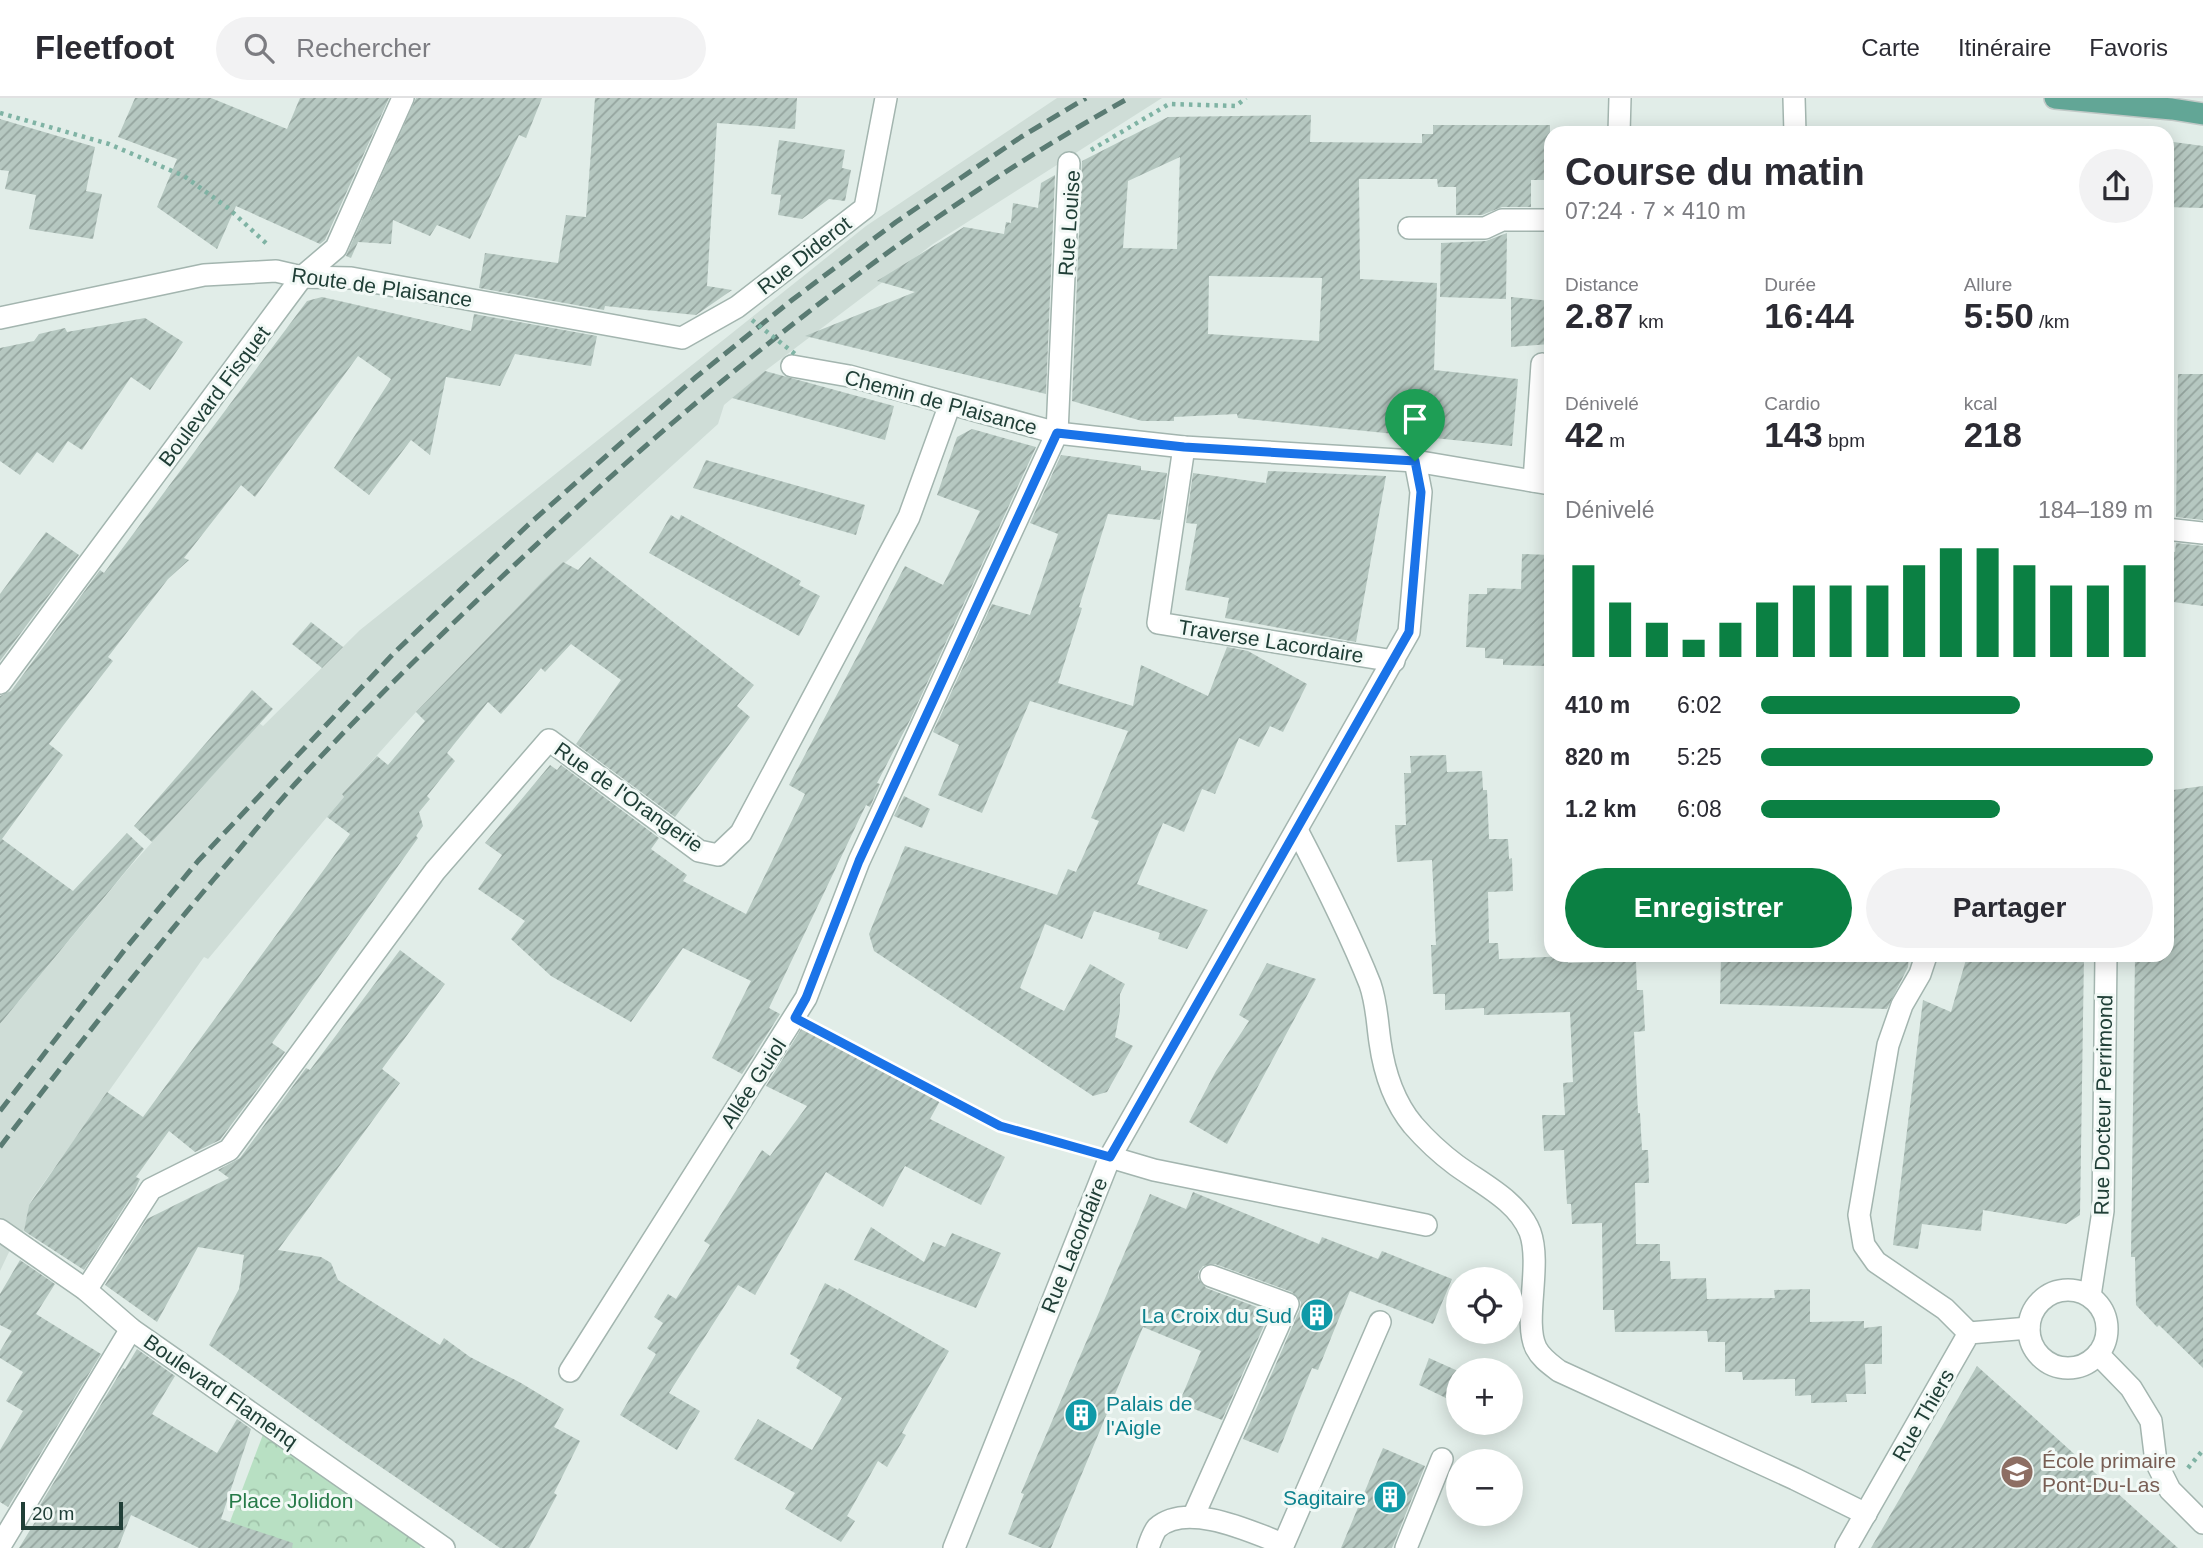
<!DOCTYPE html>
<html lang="fr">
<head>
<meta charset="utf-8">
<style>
	body { margin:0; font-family:Arial,sans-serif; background:#f2f2f3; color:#2b2b33; height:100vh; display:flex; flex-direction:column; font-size:26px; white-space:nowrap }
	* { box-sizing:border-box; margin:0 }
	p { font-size:23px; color:#7c7c81 }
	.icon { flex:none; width:38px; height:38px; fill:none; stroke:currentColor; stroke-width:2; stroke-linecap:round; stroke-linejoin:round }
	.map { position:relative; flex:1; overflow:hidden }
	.side { position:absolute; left:1544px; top:28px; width:630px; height:836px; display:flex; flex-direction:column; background:#fff; border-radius:21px; box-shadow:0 4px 18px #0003 }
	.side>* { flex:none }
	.fabs { position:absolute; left:1446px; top:1169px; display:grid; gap:14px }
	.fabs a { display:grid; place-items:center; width:77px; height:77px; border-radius:50%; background:#fff; box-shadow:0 4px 18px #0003; font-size:35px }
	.scale { position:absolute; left:21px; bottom:18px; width:102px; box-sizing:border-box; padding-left:7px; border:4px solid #203f37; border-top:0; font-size:19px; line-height:24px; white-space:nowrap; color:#203f37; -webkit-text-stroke:5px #f2f9f6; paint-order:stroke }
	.pin { position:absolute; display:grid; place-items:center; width:60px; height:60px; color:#fff; margin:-72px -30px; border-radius:50% 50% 50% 0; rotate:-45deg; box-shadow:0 0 7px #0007 }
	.pin .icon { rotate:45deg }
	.round { display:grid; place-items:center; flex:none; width:74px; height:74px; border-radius:37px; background:#f2f2f3 }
	.headline { display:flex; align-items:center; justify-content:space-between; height:119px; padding:0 21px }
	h1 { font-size:38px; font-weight:700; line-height:52px }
	.metrics { display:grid; grid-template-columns:repeat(3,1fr); gap:10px; height:119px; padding:7px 21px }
	.metrics div { display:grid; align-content:center }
	.metrics b { font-size:35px; font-weight:700 }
	.metrics small { font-size:19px; font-weight:400 }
	.metrics p { font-size:19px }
	.chart { height:196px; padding:14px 21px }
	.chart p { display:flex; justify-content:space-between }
	.chart svg { width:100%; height:126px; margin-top:7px; stroke:#0b8043; stroke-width:6 }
	.button { display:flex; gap:14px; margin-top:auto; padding:14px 21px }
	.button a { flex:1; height:80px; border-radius:42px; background:#0b8043; color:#fff; font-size:28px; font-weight:700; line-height:80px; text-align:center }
	.button a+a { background:#f2f2f3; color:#2b2b33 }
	ul { padding:0 21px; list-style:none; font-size:23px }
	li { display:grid; grid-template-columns:112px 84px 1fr; align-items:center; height:52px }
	li i { height:18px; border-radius:9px; background:#0b8043 }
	header { display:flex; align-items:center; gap:42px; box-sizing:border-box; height:98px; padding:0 35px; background:#fff; border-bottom:2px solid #e1e1e2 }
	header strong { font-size:33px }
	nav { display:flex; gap:38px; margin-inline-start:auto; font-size:24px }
	.search { width:490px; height:63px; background:#f2f2f3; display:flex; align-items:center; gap:18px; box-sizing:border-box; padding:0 24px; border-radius:38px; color:#7c7c81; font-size:26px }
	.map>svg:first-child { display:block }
	.built { fill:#cfddd7 }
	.park { fill:url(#park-crowns) }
	.building { fill:url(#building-hatch); fill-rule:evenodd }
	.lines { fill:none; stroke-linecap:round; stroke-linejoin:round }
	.minor-casing { stroke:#a3b5af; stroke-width:24 }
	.major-casing { stroke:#c1c9c7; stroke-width:24 }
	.path { stroke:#7fb3a4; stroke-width:4.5; stroke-dasharray:3.5 5; stroke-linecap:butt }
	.minor { stroke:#fff; stroke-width:21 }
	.major { stroke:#62a696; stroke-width:21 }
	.rail { stroke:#5a7b73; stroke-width:5; stroke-dasharray:14 7; stroke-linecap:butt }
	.path-bridge { stroke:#7fb3a4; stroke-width:4.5; stroke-dasharray:3.5 5; stroke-linecap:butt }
	.route-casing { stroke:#fff; stroke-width:14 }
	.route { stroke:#1a73e8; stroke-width:9 }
	.labels { text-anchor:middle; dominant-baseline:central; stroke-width:6; stroke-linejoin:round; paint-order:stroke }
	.street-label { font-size:21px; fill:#203f37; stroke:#f2f9f6 }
	.culture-label { font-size:21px; fill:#0d838f; stroke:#f2f9f6; text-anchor:end }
	.education-label { font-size:21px; fill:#785e54; stroke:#f2f9f6; text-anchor:start }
	.park-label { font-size:21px; fill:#267a48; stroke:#f2f9f6 }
</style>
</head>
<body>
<header>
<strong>Fleetfoot</strong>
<div class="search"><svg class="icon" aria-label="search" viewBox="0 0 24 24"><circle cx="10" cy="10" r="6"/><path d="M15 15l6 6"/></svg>Rechercher</div>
<nav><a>Carte</a><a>Itinéraire</a><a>Favoris</a></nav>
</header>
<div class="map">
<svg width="2203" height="1450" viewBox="0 0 2203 1450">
	<defs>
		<pattern id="park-crowns" width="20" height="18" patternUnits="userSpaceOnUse" patternTransform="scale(1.75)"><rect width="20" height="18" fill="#b8e0c3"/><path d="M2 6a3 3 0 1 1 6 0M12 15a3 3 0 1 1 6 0" fill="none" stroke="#9ec1a8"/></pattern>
		<pattern id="building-hatch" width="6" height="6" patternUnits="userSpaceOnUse" patternTransform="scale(1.75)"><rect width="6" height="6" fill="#b6c8c1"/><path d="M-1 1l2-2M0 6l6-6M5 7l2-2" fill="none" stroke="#94a49e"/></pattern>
	</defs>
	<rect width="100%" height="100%" fill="#e1ede8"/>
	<!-- built -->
	<polygon class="built" points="1057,0 1162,0 933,146 765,273 724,307 718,326 533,494 416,614 342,696 344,699 327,719 208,861 204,859 33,1100 29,1107 25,1131 9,1154 0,1173 0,926 128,771 259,625 263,628 360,532 866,128"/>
	<!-- park -->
	<polygon class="park" points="267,1326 425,1436 420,1450 220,1450"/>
	<!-- building -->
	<g class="building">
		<polygon points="135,0 211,0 287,31 300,0 389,0 325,142 320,146 236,108 217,151 157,109 177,61 118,39"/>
		<polygon points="416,0 542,0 526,40 519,37 470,141 437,127 430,138 393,122 391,146 358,144 351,160 346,158"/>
		<polygon points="595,0 797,0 795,31 717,25 707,188 732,192 696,217 605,208 604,212 479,190 485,155 558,165 566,117 586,119"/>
		<path d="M 1311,17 L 1310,44 L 1422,45 L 1422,36 L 1433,36 L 1433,27 L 1550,27 L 1550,82 L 1531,82 L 1531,109 L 1502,109 L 1482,117 L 1456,117 L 1456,89 L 1438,89 L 1437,81 L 1359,81 L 1360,181 L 1437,185 L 1434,272 L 1518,281 L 1512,348 L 1238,320 L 1237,316 L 1174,319 L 1174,323 L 1142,323 L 1072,303 L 1082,63 L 1168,19 ZM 1180,59 L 1177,151 L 1123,150 L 1128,83 ZM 1209,178 L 1322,180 L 1319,243 L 1208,236 Z"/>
		<polygon points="0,21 95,49 86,93 102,96 93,141 29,131 36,97 5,91 9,73 0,72"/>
		<polygon points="779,42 845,52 842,70 851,72 845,103 829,101 802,121 778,117 781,97 771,96"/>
		<polygon points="2166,43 2203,48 2203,110 2166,109"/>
		<polygon points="1055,77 1046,296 805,238 915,194 877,183 964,129 1004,136 1006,124 1011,125 1013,105 1038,110 1041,85"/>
		<polygon points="1507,135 1506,201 1440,199 1441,145 1486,143"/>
		<polygon points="322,199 471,233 474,216 597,238 591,268 515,256 500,288 446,279 430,357 411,342 369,397 334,370 391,281 358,258 255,399 241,387 184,460 189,462 168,481 108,559 113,563 49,646 63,657 2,741 73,793 127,735 144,751 0,926 0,598 11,593 100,472 104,475 307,203"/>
		<polygon points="1511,199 1550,203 1550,246 1511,249"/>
		<polygon points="145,220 183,244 150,292 131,279 82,352 68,343 53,365 37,354 20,377 0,363 0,250 34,243 39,236 65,230 67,234"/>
		<polygon points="765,273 894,308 885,342 732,300"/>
		<polygon points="2178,276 2203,276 2203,422 2176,419"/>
		<polygon points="972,331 1036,349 910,622 877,685 880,686 870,709 866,707 769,910 780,916 742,976 712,960 751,883 683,850 631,924 551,878 511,841 525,823 478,791 502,757 485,745 550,667 557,672 561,667 659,740 651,751 687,777 683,783 746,816 805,696 789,687 905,468 943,487 980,413 937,397 957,339"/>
		<polygon points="1061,357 1141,368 1141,372 1167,375 1160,422 1108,416 1079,509 1082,510 1058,585 1133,608 1141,567 1208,598 1227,549 1248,553 1307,586 1283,634 1270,628 1259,649 1239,640 1215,696 1202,691 1184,734 1163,725 1137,786 1208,812 1187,851 1158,841 1160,835 1094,813 1082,841 1045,826 1020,890 1064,913 1090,866 1125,886 1120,896 1120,913 1115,939 1133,948 1107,994 1093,998 874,853 869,836 905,748 1057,797 1068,771 1076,774 1099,723 1091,720 1128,633 1030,603 982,715 938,697 959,647 933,634 992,506 1030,517 1058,436 1030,425"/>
		<polygon points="706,362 865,407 856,437 693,390"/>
		<polygon points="1268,373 1386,378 1356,544 1225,520 1229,500 1185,492 1197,426 1186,425 1193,375 1266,385"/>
		<polygon points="671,417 679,422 681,417 801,483 799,487 820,498 799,538 649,455"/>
		<polygon points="46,434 79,457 0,563 0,496"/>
		<polygon points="2176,445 2203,448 2203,508 2166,503 2166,453 2175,454"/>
		<polygon points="1522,456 1550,457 1550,568 1503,567 1503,561 1485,560 1485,550 1466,549 1469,496 1487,496 1487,490 1521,491"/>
		<polygon points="590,459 754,587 737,608 750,619 675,719 576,646 621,582 571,546 545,574 541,570 501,616 488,604 447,655 455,663 427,698 430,701 419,714 423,728 416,738 418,740 272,945 285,954 220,1042 195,1054 169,1033 136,1079 140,1081 135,1092 84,1172 24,1133 29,1107 107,994 143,1019 350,736 327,719 344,699 342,696 377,658 388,667 425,623 416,614 544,482 563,464 578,472"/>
		<polygon points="311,524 343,549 322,570 292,546"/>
		<polygon points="252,592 273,611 152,744 134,728"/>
		<polygon points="1446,657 1447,674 1482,673 1483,692 1487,692 1489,741 1508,741 1509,761 1512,760 1513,793 1488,794 1489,845 1498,845 1499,861 1567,858 1568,865 1636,863 1637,892 1643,892 1645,933 1634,934 1638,1015 1640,1015 1642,1052 1648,1052 1649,1085 1635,1085 1636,1146 1660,1146 1660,1163 1670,1163 1671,1181 1706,1180 1707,1201 1775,1200 1774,1192 1810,1191 1810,1224 1864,1223 1864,1230 1882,1228 1882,1266 1865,1266 1866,1296 1846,1296 1847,1304 1811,1305 1811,1297 1795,1298 1795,1281 1743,1282 1742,1274 1725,1274 1725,1244 1708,1244 1707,1233 1615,1234 1614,1212 1603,1212 1602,1125 1572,1126 1571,1106 1567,1106 1564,1052 1544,1053 1542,1017 1565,1017 1563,985 1573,984 1570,914 1484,917 1484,910 1445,912 1445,896 1433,896 1431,847 1436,847 1432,762 1397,764 1395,727 1406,727 1404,675 1411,675 1410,658"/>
		<polygon points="2203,688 2203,1270 2159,1227 2157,1229 2136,1207 2135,1159 2131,1159 2135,858 2166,858 2166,693"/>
		<polygon points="904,698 930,711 922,730 894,718"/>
		<polygon points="400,852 445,886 382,971 400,985 278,1152 321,1159 331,1165 338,1182 440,1247 444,1240 470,1259 521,1285 564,1311 554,1329 580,1343 554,1395 557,1397 529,1450 500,1450 347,1346 209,1247 239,1191 244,1157 198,1149 157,1224 105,1187 147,1121 229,1080 218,1072 240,1060 306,970 310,972"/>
		<polygon points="1721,858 1909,858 1908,869 1887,911 1720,906"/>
		<polygon points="1967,858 2084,858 2080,1117 2066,1126 1983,1112 1981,1133 1922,1126 1918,1151 1893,1147 1923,902 1951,914"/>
		<polygon points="1267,865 1316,881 1227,1046 1189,1024 1216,973 1249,923 1239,917"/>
		<polygon points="803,928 941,1001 930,1021 1005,1059 981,1107 905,1068 883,1109 826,1074 755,1197 738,1187 669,1295 700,1313 677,1352 620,1317 656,1256 647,1250 663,1225 654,1219 668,1196 676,1201 710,1147 704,1143 762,1052 770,1058 807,1008 766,988"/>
		<polygon points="1193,1094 1319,1146 1322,1139 1378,1161 1382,1153 1452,1181 1433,1226 1350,1193 1318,1272 1312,1270 1278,1355 1243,1341 1300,1211 1301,1204 1292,1194 1215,1166 1203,1168 1199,1173 1198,1180 1206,1190 1270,1214 1222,1322 1179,1305 1201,1253 1143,1229 1051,1450 1042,1450 1008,1436 1024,1396 1021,1395 1150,1096 1186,1111"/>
		<polygon points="871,1129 924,1164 933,1144 945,1149 952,1135 1001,1155 976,1210 854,1162"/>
		<polygon points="20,1162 55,1186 36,1216 101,1256 8,1409 0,1404 0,1352 23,1313 6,1303 23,1274 0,1260 0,1253 12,1233 0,1227 0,1196"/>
		<polygon points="825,1185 838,1192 839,1190 949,1253 902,1335 906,1337 887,1369 878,1363 847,1418 855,1423 841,1444 785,1411 795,1395 734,1361 758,1321 812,1352 842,1300 796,1270 800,1262 790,1256"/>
		<polygon points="137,1251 175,1278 152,1316 217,1355 237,1321 251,1331 221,1421 293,1445 292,1450 199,1450 131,1417 118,1450 19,1450 35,1424 31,1422 123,1270 125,1271"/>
		<polygon points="1429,1260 1458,1273 1458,1281 1448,1301 1419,1287"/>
		<polygon points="1977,1268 2178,1450 1871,1450"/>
		<polygon points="1383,1350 1425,1368 1392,1450 1341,1450"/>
	</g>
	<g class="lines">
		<defs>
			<g id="minor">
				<polyline points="1794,0 1795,35"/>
				<polyline points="1619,35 1620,0"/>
				<polyline points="1409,130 1485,130 1502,122 1550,122"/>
				<polyline points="0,220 204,177 276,173 302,179 351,180 682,240 737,209 865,110 886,0"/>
				<polyline points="792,268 849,278 1057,335 1184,349 1415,363 1550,386"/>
				<polyline points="1184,349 1158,525 1394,563"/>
				<polyline points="1534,383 1542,266"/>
				<polyline points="2166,431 2203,435"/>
				<polyline points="0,585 302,179 336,150 403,0"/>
				<path d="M 1297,732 C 1323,782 1349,833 1370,886 C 1377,906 1377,924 1380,944 C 1384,973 1394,1004 1413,1027 C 1426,1042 1440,1055 1456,1067 C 1482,1086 1518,1103 1530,1134 C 1542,1167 1523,1224 1536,1250 C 1541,1260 1550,1266 1559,1273 L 1795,1381 L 1866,1416"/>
				<polyline points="1926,858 1920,876 1902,907 1888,947 1859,1117 1864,1147 1876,1164 1945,1211 1969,1235"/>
				<polyline points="1110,1059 1154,1072 1426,1127"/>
				<polyline points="0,1132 86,1192 131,1231 444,1450"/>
				<polyline points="86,1192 151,1091 229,1052 435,773 549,642 699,753 718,757 741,735 909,419 950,306"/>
				<circle cx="2068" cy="1231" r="39"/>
				<polyline points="2090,1198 2103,1113 2106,858"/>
				<polyline points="2098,1256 2131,1290 2151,1323 2156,1364 2170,1392 2203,1425"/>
				<polyline points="570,1273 806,900 859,763 1057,335 1069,65"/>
				<polyline points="1193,1419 1288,1206 1211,1178"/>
				<polyline points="0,1448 131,1231"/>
				<polyline points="954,1450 1110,1059 1409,534 1421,394 1415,363"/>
				<path d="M 1148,1450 C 1150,1444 1153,1435 1157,1430 C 1187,1403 1252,1434 1283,1446"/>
				<polyline points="1282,1450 1380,1224"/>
				<polyline points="1406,1450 1442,1361"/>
				<polyline points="1846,1450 1969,1235 2029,1230"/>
			</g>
			<polyline id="major" points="2055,0 2172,11 2203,16"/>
		</defs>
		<!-- minor casing -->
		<use href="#minor" class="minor-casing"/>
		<!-- major casing -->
		<use href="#major" class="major-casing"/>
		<!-- path -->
		<g class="path">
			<polyline points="0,15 109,46 184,78 228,110 268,147"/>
			<polyline points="1091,52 1169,6 1236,8 1246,0"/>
			<polyline points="817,932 1000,1028 1085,1052"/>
			<polyline points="2188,1370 2203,1352"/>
		</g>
		<!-- minor -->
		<use href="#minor" class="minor"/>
		<!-- major -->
		<use href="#major" class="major"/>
		<!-- rail -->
		<g class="rail">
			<polyline points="0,1013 126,850 198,763 394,555 528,427 696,279 792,202 896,124 1021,39 1086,0"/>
			<path d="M 0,1049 C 69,958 140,869 214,781 C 241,750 267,717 295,686 C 399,574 511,468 625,366 C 781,229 947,101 1129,0"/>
		</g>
		<!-- path-bridge -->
		<polyline class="path-bridge" points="752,222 795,256"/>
	</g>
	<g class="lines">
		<defs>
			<polygon id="route" points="1057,335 1184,349 1415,363 1421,394 1409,534 1110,1059 1000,1028 795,920 806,900 859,763"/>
		</defs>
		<!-- route casing -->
		<use href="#route" class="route-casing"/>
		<!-- route -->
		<use href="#route" class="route"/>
	</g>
	<!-- icons -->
	<defs>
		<symbol id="building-disc" viewBox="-11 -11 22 22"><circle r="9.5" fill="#0f9aa8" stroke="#f2f9f6"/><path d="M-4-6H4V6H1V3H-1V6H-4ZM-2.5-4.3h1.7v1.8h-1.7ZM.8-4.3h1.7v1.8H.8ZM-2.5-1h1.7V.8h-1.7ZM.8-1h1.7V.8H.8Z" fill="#fff"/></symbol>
		<symbol id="school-disc" viewBox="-11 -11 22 22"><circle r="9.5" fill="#8d6e63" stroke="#f2f9f6"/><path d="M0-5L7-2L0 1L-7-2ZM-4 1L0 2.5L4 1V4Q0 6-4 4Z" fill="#fff"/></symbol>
	</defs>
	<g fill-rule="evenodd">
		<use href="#building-disc" x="1298" y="1198" width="38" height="38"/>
		<use href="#building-disc" x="1062" y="1298" width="38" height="38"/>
		<use href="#school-disc" x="1998" y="1355" width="38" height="38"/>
		<use href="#building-disc" x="1371" y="1380" width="38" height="38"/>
	</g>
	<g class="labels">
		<!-- street labels -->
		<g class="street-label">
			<text transform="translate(1069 125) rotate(-86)">Rue Louise</text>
			<text transform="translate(804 157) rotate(-38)">Rue Diderot</text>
			<text transform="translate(382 189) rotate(8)">Route de Plaisance</text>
			<text transform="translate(214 298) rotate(-53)">Boulevard Fisquet</text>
			<text transform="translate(941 304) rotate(15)">Chemin de Plaisance</text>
			<text transform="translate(1271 543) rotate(9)">Traverse Lacordaire</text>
			<text transform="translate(629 699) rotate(35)">Rue de l'Orangerie</text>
			<text transform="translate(753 985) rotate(-57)">Allée Guiol</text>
			<text transform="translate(2103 1007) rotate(-89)">Rue Docteur Perrimond</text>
			<text transform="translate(1074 1147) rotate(-68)">Rue Lacordaire</text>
			<text transform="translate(221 1293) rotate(35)">Boulevard Flamenq</text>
			<text transform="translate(1923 1317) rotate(-60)">Rue Thiers</text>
		</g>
		<!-- culture labels -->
		<g class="culture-label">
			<text x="1292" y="1217">La Croix du Sud</text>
			<text x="1106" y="1305" text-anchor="start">Palais de<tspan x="1106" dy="24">l'Aigle</tspan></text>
			<text x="1366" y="1399">Sagitaire</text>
		</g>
		<!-- education labels -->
		<g class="education-label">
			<text x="2042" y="1362">École primaire<tspan x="2042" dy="24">Pont-Du-Las</tspan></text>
		</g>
		<!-- park labels -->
		<g class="park-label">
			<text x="291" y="1402">Place Jolidon</text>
		</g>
	</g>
</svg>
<div class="fabs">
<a><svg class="icon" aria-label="locate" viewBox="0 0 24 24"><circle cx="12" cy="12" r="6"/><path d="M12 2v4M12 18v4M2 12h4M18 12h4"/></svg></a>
<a>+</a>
<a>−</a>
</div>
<div class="scale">20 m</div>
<div class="pin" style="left:1415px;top:363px;background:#1e9e55"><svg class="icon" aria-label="arrive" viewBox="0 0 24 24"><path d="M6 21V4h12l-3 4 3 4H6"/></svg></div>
<section class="side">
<div class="headline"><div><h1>Course du matin</h1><p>07:24 · 7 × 410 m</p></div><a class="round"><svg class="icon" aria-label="share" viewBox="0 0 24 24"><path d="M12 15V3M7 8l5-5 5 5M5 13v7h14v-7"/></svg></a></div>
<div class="metrics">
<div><p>Distance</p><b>2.87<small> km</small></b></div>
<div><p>Durée</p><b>16:44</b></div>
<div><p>Allure</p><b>5:50<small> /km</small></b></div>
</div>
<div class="metrics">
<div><p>Dénivelé</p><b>42<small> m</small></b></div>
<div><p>Cardio</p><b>143<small> bpm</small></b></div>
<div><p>kcal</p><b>218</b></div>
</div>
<div class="chart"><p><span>Dénivelé</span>184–189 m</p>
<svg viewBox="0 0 160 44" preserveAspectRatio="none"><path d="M5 44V12M15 44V25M25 44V32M35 44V38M45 44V32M55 44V25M65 44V19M75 44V19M85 44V19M95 44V12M105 44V6M115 44V6M125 44V12M135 44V19M145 44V19M155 44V12"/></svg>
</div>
<ul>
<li><b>410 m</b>6:02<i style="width:66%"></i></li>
<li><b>820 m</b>5:25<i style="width:100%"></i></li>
<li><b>1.2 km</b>6:08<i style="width:61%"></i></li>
</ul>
<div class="button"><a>Enregistrer</a><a>Partager</a></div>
</section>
</div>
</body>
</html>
